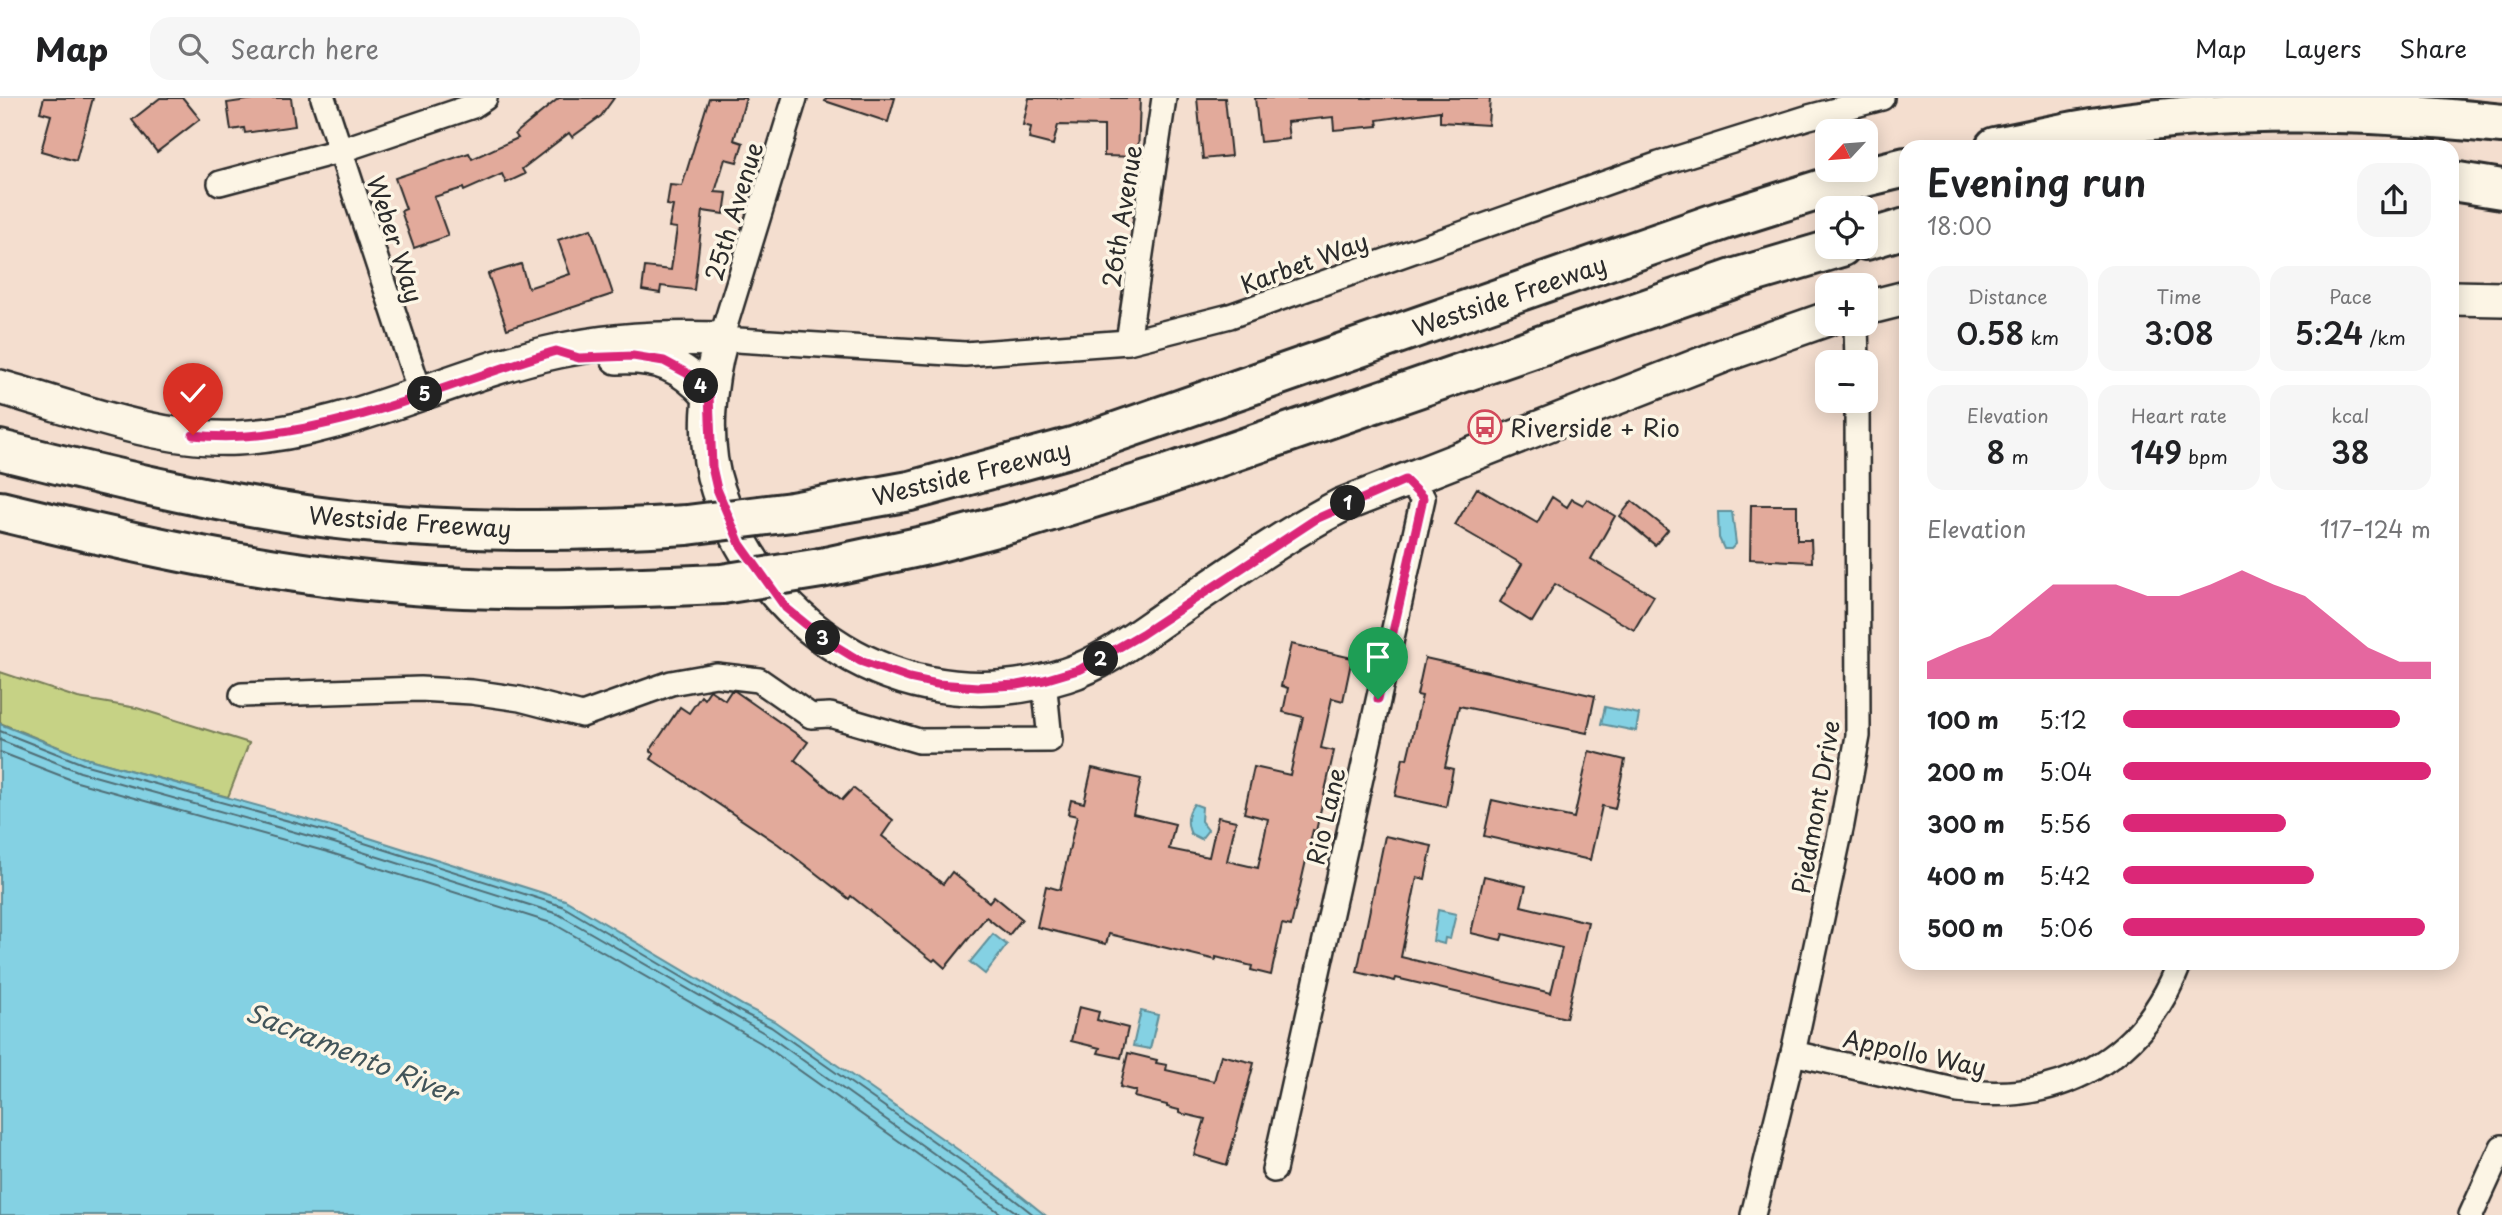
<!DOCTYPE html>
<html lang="en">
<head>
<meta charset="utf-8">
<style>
	body { margin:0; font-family:"Playpen Sans",sans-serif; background:#f6f6f6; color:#202124; height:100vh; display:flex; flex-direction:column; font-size:26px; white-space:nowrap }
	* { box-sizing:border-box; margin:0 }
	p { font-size:23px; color:#757577 }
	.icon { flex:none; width:38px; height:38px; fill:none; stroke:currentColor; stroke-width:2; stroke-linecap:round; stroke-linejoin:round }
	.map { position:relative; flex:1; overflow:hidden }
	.details { position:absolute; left:1899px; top:42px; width:560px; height:830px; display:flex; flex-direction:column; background:#fff; border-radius:21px; box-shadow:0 4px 18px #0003 }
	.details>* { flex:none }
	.needle { width:46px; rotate:244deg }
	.fabs { position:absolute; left:1815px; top:21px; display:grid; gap:14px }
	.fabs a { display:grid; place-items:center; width:63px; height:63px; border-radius:14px; background:#fff; box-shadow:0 4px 18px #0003; font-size:35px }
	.pin { position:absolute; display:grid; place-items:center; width:60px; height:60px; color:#fff; margin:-72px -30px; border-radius:50% 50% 50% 0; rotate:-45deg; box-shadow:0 0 7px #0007 }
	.pin .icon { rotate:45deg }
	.km { position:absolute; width:35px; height:35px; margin:-18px; border-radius:50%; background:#222; color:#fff; font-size:19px; line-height:35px; text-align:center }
	.round { display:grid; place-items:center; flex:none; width:74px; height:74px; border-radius:21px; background:#f6f6f6 }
	.head { display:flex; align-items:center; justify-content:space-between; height:119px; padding:0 28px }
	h1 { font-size:38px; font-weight:600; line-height:52px }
	.figures { display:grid; grid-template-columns:repeat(3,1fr); gap:10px; height:119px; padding:7px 28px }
	.figures div { display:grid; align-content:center; border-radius:18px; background:#f6f6f6; text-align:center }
	.figures b { font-size:30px; font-weight:600 }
	.figures small { font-size:19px; font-weight:400 }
	.figures p { font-size:19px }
	.chart { height:196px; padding:14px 28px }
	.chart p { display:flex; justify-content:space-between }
	.chart svg { width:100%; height:126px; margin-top:7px; fill:#db2777; opacity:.7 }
	ul { padding:0 28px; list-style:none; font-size:23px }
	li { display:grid; grid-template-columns:112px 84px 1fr; align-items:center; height:52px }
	li i { height:18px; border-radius:9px; background:#db2777 }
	header { display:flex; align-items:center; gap:42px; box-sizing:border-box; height:98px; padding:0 35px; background:#fff; border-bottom:2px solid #e0e0e0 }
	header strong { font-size:33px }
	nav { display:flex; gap:38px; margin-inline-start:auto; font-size:24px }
	.search { width:490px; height:63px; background:#f6f6f6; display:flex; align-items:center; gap:18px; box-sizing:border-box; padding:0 24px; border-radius:21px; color:#757577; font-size:26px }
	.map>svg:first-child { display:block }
	.green { fill:#c6d285; stroke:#787e58; stroke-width:2 }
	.water { fill:#84d1e3; stroke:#608f99; stroke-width:2 }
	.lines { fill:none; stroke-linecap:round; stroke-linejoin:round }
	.shore { stroke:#4f6d75; stroke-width:2 }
	.building { fill:#e2aa9b; stroke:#2b2b2b; stroke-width:2 }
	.street-casing { stroke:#2b2b2b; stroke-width:28 }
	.secondary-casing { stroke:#2b2b2b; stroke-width:38 }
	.highway-casing { stroke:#2b2b2b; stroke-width:44 }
	.street { stroke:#fcf5e5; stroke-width:23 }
	.secondary { stroke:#fcf5e5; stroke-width:33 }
	.highway { stroke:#fcf5e5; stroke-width:38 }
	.highway-bridge-casing { stroke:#2b2b2b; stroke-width:44; stroke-linecap:butt }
	.highway-bridge { stroke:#fcf5e5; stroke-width:38 }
	.route-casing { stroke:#fff; stroke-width:14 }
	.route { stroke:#db2777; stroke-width:9 }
	.labels { text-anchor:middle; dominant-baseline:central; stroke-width:7; stroke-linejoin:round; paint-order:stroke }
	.street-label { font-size:24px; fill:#2b2b2b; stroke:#fcf5e5 }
	.poi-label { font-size:24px; fill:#2b2b2b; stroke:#fcf5e5; text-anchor:start }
	.water-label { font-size:26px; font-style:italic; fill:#415459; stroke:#fcf5e5 }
</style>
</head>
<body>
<header>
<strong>Map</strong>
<div class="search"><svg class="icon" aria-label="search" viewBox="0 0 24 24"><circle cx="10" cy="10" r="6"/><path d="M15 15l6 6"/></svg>Search here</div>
<nav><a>Map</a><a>Layers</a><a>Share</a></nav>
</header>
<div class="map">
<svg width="2502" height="1117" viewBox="0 0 2502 1117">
	<rect width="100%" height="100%" fill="#f4decf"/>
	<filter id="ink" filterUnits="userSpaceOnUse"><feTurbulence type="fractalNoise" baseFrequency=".0143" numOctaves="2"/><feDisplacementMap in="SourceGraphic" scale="14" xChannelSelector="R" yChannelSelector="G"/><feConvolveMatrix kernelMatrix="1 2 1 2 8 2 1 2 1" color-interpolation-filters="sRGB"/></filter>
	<g filter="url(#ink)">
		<!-- green -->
		<polygon class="green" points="0,574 78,600 137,610 249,645 228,699 85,660 0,625"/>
		<!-- water -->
		<g class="water">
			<polygon points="1718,414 1732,414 1736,446 1731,451 1724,451 1719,440"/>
			<polygon points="1605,609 1639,616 1636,633 1601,626"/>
			<polygon points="0,626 85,660 338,730 565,802 744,908 774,923 1000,1081 1045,1117 0,1117"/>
			<path d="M 1194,706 L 1202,709 L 1201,723 L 1208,732 L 1201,741 L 1191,736 C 1186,726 1187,715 1194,706 Z"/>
			<polygon points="1438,812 1456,816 1450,841 1445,840 1444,846 1433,843"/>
			<polygon points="993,836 1007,847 985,876 970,864"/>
			<polygon points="1141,913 1158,917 1150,951 1133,948"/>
		</g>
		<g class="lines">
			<!-- shore -->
			<g class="shore">
				<polyline points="0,633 83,666 336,736 562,808 741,914 771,929 996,1087 1034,1117"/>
				<polyline points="0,642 80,674 334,745 558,816 766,936 1020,1117"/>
				<polyline points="0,654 77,684 331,755 554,826 761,945 1003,1117"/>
			</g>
		</g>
		<!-- building -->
		<g class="building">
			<polygon points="44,0 93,0 76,63 41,53 51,17 40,14"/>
			<polygon points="160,0 183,0 200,21 157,54 132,22"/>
			<polygon points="261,0 291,0 295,28 245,35 244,30 231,32 227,5"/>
			<polygon points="559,0 614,0 601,18 572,39 569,35 522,71 525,76 506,85 502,76 464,93 463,90 434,99 448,138 414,150 401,113 406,111 395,80 469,55 472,61 518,40 515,36"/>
			<polygon points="709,0 746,0 734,42 743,45 737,64 725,61 715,94 727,95 724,116 703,113 694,192 661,188 660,195 642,192 645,169 671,172 677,130 669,129 673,108 667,107 670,87 682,88"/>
			<polygon points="826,0 895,0 888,24 825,3"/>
			<polygon points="1029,0 1140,0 1138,59 1104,58 1104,28 1058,27 1053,47 1029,41 1031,29 1023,27"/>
			<polygon points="1197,0 1225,0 1231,58 1203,61"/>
			<polygon points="1255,0 1490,0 1488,27 1440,24 1440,13 1377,22 1378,28 1334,32 1333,19 1287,24 1289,41 1260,44"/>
			<polygon points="591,131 613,196 507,231 488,176 521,166 528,190 570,176 558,142"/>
			<polygon points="1477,390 1537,425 1552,399 1567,409 1572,401 1583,407 1587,401 1615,418 1591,461 1654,498 1634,532 1555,486 1532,524 1500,504 1522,466 1455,427"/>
			<polygon points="1632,403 1668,432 1655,447 1620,418"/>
			<polygon points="1751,407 1797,407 1797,442 1811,442 1812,464 1750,461"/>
			<polygon points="1291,546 1352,560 1343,603 1332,600 1321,650 1334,653 1316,733 1313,732 1291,828 1282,826 1271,877 1251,872 1252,868 1216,859 1216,862 1109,836 1106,846 1037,829 1046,788 1060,792 1077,718 1068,716 1071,702 1084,705 1092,670 1141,681 1133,716 1175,726 1169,751 1209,759 1218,719 1236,723 1227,763 1258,770 1268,721 1244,715 1254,669 1290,677 1303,619 1283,614 1288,590 1281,588"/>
			<polygon points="1425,560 1595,598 1587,635 1459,608 1445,669 1453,671 1446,709 1395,698 1403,660 1407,661 1422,598 1417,597"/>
			<polygon points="710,592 725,602 731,593 735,593 808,644 795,662 842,702 853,690 893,722 882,738 943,786 952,774 989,804 994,798 1022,821 1009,837 986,819 945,870 935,861 933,863 851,798 849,801 778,746 651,661 654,656 650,653 680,609 689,615 701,598 704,601"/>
			<polygon points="1589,653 1625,662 1615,711 1602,708 1590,762 1484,738 1492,702 1574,720"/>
			<polygon points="1385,738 1432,748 1425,781 1417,779 1401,859 1551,895 1562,850 1503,836 1501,842 1471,835 1484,778 1526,788 1521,808 1588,824 1566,920 1396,880 1395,883 1357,874"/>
			<polygon points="1079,909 1099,914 1097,922 1128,930 1121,960 1098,955 1100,950 1071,943"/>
			<polygon points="1128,955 1157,962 1156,965 1167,967 1166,972 1214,983 1221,957 1254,965 1227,1067 1194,1057 1205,1021 1179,1015 1179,1012 1167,1009 1167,1007 1134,999 1136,993 1120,989"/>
		</g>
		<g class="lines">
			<defs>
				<g id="street">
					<polyline points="323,0 421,297"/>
					<polyline points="795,0 721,241 965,256 1128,244 1230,218 1659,66 1809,19 1882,0"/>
					<polyline points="220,85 339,53 473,8 485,0"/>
					<polyline points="1856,226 1857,264"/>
					<polyline points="1128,244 1164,0"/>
					<polyline points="242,597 420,591 472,594 520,601 582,617 671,585 716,577 759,582 811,618 830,617 919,643 1050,642 1044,582"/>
					<path d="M 1793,955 L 1958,993 C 2059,1007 2143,962 2180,864"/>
					<polyline points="1274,1072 1423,400 1404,382"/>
					<polyline points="1753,1117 1793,955 1842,726 1858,638 1857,303"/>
					<polyline points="2471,1117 2502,1049"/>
				</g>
				<g id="secondary">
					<polyline points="2452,200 2502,201"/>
					<polyline points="1866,210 1906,200"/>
					<path d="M 617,259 C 658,257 682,267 709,297"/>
					<path d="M 0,289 C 73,310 160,344 237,340 C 350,334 450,276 558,253 C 612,241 666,239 721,241 C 708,286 702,346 718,392 C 767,540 914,625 1066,577 C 1103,565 1134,541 1166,519 C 1223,481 1279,440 1340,408 L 1730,255 L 1827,221"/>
				</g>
				<g id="highway">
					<path d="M 1995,49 C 2032,42 2068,33 2105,28 C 2235,8 2371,12 2502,26"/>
					<polyline points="2452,83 2502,91"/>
					<polyline points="1866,142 1906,130"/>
					<path d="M 0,352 C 101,377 202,402 306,417 C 432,435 560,435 687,427"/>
					<path d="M 0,413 C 136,446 273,477 413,487 C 516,495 620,490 722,486"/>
					<polyline points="792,414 910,393 1076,348 1724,122 1848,83 1906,69"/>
					<polyline points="821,470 932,446 1022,422 1160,379 1739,179 1841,149"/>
				</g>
			</defs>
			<!-- street casing -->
			<use href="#street" class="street-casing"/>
			<!-- secondary casing -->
			<use href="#secondary" class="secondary-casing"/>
			<!-- highway casing -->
			<use href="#highway" class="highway-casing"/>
			<!-- street -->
			<use href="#street" class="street"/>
			<!-- secondary -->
			<use href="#secondary" class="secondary"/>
			<!-- highway -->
			<use href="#highway" class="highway"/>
			<defs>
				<g id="highway-bridge">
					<polyline points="687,427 792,414"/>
					<polyline points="722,486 821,470"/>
				</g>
			</defs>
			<!-- highway-bridge casing -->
			<use href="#highway-bridge" class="highway-bridge-casing"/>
			<!-- highway-bridge -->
			<use href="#highway-bridge" class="highway-bridge"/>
		</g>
	</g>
	<g class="lines" filter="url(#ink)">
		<defs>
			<path id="route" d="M 193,337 C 312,350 443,286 556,253 L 579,260 L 633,258 L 664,263 L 692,278 L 709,297 L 712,369 L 717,391 L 740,446 L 786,510 L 824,541 L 860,563 L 909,580 L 937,586 L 978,589 L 1017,587 L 1044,582 L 1081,571 L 1142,536 L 1316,421 L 1405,382 L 1423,400 L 1378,601"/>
		</defs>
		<!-- route casing -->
		<use href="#route" class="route-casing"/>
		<!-- route -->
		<use href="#route" class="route"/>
	</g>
	<!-- icons -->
	<defs>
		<symbol id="bus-ring" viewBox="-11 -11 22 22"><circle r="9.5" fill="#fcf5e5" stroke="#d1495b" stroke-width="1.5"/><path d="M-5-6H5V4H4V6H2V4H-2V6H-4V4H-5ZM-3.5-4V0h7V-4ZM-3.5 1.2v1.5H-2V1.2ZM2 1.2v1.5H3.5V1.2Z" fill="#d1495b"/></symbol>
	</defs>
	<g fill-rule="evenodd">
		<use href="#bus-ring" x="1466" y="310" width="38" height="38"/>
	</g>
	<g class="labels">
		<!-- street labels -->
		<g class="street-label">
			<text transform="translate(733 113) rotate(-73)">25th Avenue</text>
			<text transform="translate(1121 118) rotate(-81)">26th Avenue</text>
			<text transform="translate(396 141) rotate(72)">Weber Way</text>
			<text transform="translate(1304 164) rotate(-20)">Karbet Way</text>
			<text transform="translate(1509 197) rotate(-19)">Westside Freeway</text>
			<text transform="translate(971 374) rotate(-14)">Westside Freeway</text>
			<text transform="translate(410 423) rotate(4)">Westside Freeway</text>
			<text transform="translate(1815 709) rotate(-80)">Piedmont Drive</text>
			<text transform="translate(1325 718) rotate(-77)">Rio Lane</text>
			<text transform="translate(1915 954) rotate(12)">Appollo Way</text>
		</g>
		<!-- poi labels -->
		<g class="poi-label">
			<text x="1510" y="329">Riverside + Rio</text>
		</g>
		<!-- water labels -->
		<g class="water-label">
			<text transform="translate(352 954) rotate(22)">Sacramento River</text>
		</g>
	</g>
</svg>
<div class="fabs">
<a><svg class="needle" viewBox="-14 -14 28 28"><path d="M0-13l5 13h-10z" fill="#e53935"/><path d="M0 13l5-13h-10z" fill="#757577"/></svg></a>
<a><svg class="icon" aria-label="locate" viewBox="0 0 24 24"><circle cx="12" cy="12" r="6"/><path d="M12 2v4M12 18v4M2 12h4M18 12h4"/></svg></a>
<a>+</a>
<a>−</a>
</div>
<div class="pin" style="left:1378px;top:601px;background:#1e9e55"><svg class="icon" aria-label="arrive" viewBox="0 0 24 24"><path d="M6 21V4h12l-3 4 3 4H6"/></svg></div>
<div class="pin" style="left:193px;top:337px;background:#d93025"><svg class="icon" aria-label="check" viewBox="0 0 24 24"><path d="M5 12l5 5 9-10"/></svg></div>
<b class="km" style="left:1348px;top:405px">1</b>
<b class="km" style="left:1101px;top:561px">2</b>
<b class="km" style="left:823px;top:540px">3</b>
<b class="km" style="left:701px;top:288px">4</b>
<b class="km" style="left:425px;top:296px">5</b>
<section class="details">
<div class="head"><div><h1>Evening run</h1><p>18:00</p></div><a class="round"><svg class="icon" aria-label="share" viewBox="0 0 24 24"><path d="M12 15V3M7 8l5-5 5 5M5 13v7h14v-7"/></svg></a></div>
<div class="figures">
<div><p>Distance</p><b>0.58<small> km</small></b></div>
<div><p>Time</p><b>3:08</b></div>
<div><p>Pace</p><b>5:24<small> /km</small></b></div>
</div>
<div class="figures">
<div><p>Elevation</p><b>8<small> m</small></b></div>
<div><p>Heart rate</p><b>149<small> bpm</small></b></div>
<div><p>kcal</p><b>38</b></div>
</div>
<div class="chart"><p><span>Elevation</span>117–124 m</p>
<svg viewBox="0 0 160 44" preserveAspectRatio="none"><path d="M0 44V38L10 33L20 29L30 20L40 11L50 11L60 11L70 15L80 15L90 11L100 6L110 11L120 15L130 24L140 33L150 38L160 38V44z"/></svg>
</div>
<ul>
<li><b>100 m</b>5:12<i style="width:90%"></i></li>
<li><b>200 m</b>5:04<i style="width:100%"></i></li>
<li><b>300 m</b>5:56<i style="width:53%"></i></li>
<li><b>400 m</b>5:42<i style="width:62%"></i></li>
<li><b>500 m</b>5:06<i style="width:98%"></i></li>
</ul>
</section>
</div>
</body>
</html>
